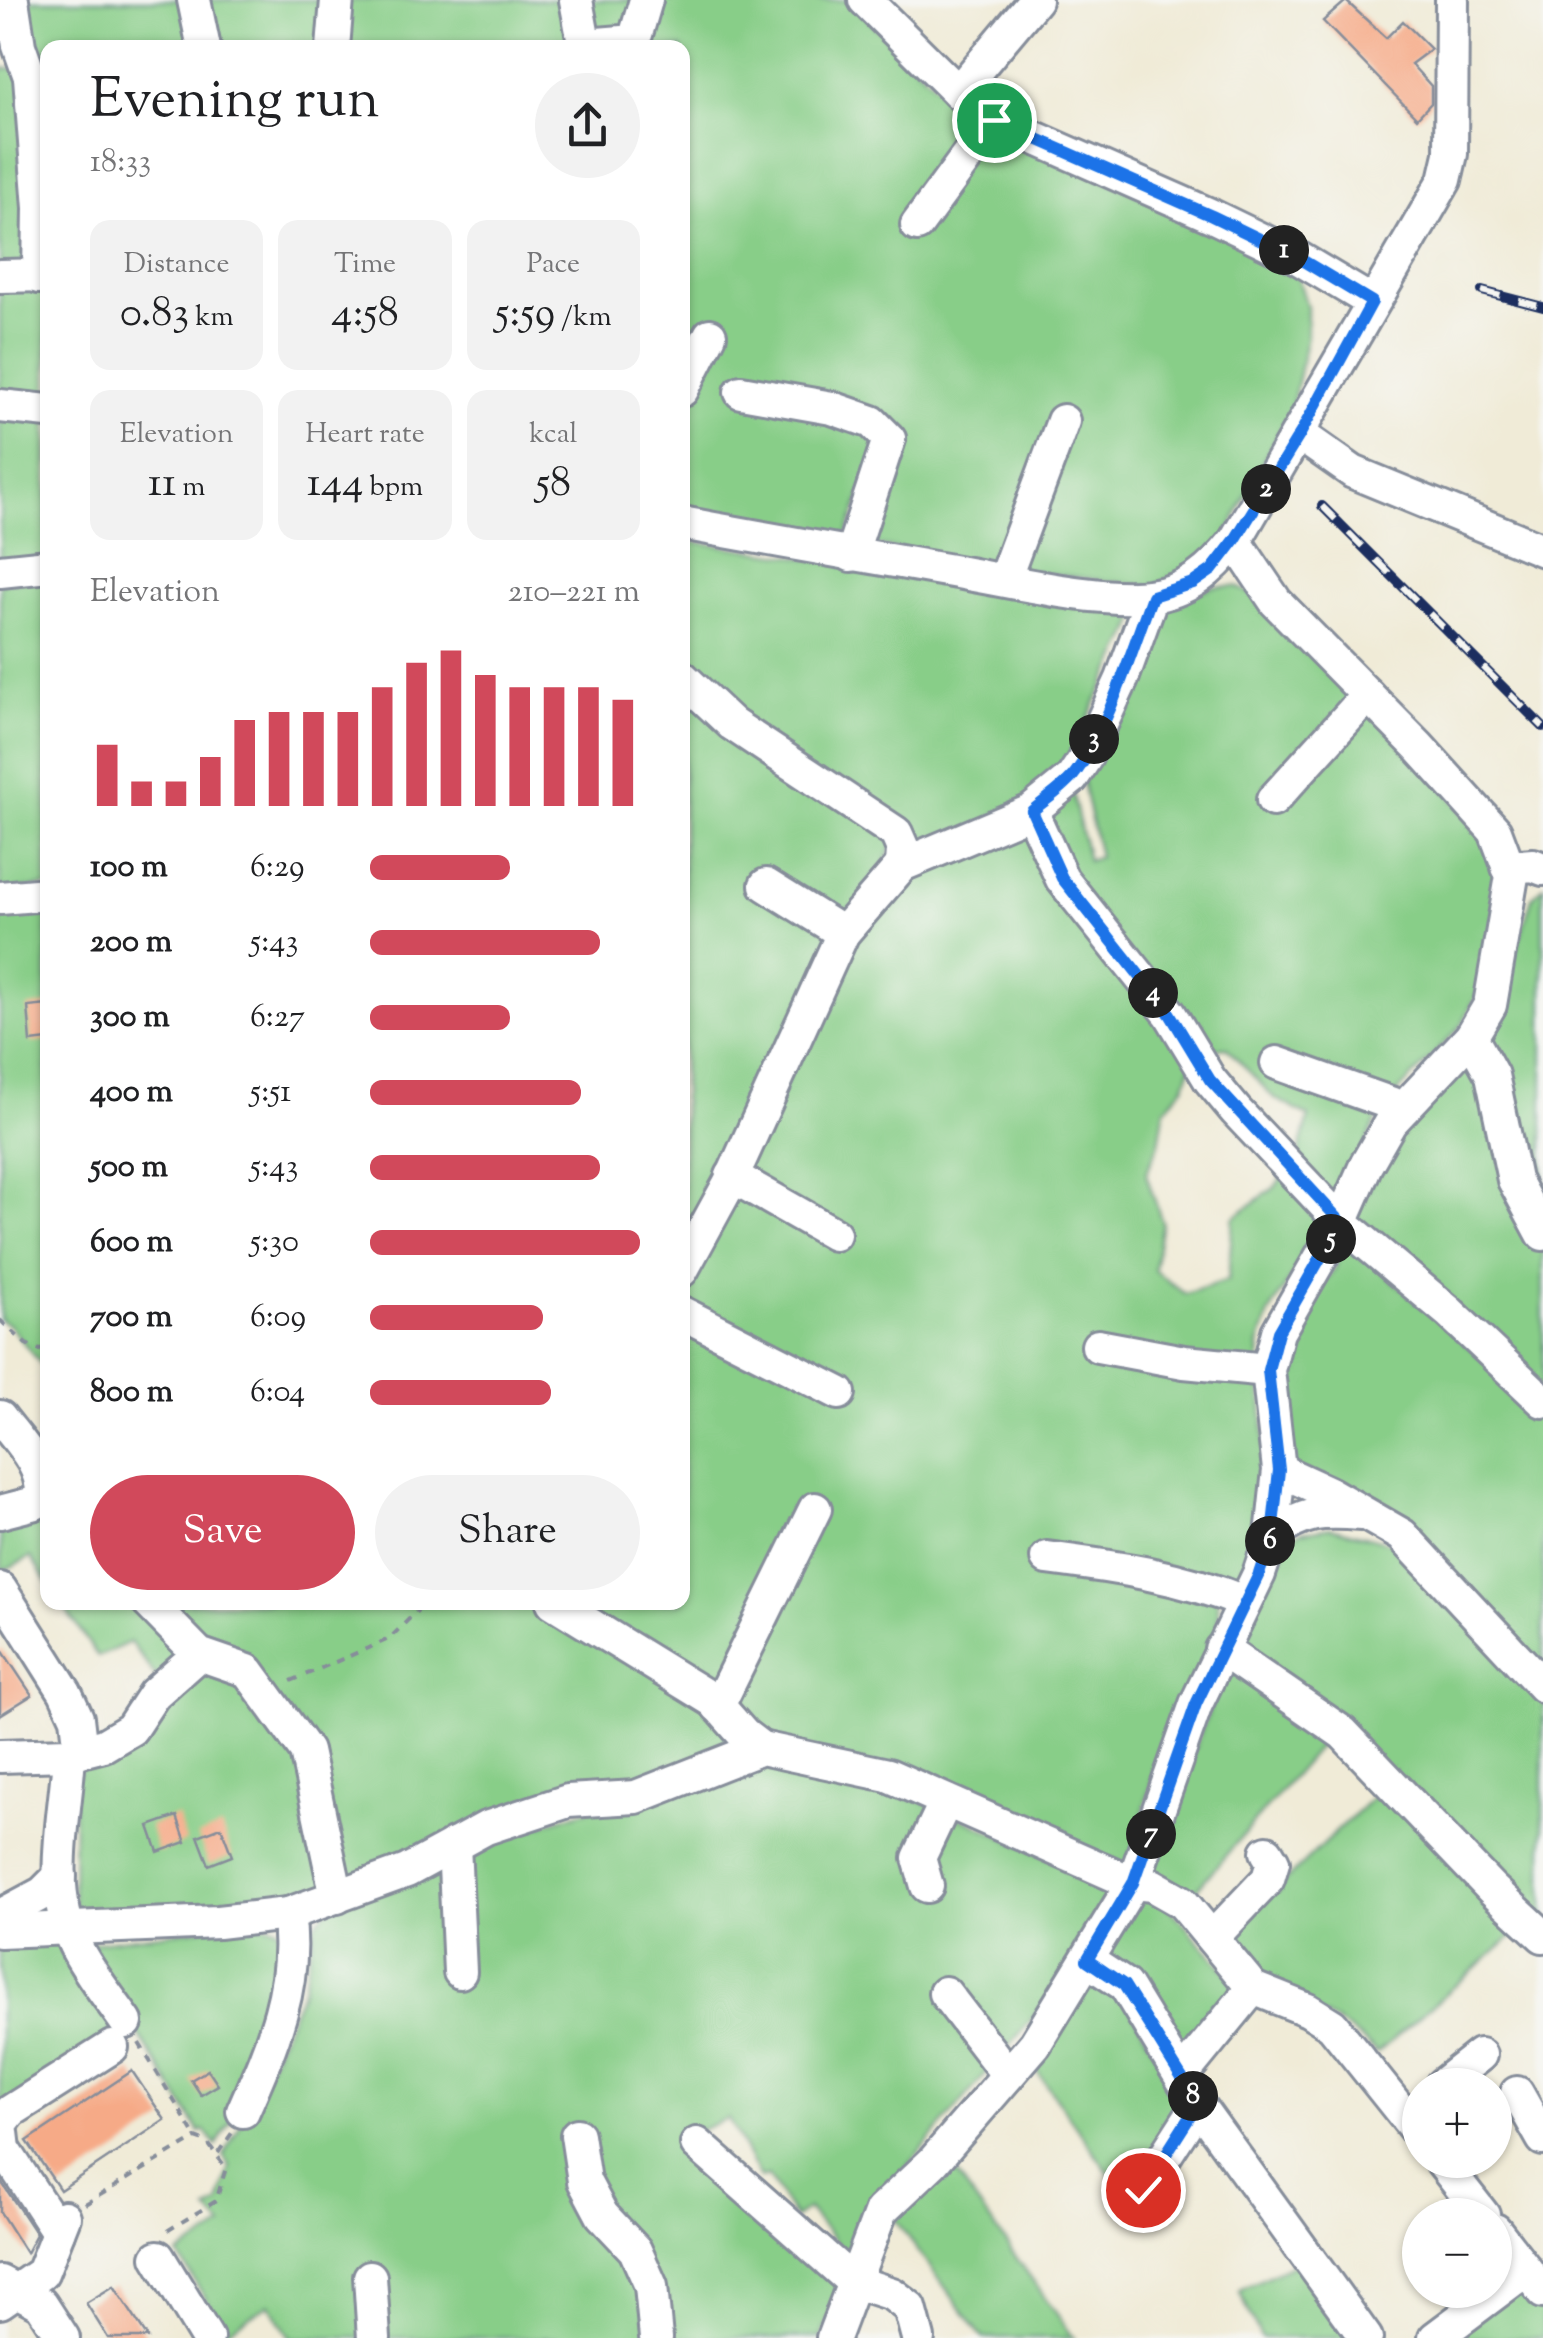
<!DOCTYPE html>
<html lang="en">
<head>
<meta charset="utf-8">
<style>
	body { margin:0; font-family:"Sorts Mill Goudy",serif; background:#f2f2f2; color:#202124; height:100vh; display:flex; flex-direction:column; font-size:38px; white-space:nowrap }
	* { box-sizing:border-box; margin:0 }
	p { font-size:32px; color:#757577 }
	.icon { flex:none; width:55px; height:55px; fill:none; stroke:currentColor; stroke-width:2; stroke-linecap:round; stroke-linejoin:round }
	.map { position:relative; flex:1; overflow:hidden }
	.drawer { position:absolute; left:40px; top:40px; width:650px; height:1570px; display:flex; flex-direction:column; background:#fff; border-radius:20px; box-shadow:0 2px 8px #0004 }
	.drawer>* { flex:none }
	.fabs { position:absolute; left:1402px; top:2068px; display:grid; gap:20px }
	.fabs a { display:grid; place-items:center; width:110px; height:110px; border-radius:50%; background:#fff; box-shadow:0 2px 8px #0004; font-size:50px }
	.pin { position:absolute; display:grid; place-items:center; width:85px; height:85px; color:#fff; margin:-42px; border:5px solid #fff; border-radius:50%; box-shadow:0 2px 10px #0007 }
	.km { position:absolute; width:50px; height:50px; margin:-25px; border-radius:50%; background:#222; color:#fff; font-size:28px; line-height:50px; text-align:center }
	.round { display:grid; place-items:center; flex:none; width:105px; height:105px; border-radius:52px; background:#f2f2f2 }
	.summary { display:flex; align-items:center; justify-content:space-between; height:170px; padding:0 50px }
	h1 { font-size:55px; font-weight:600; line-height:75px }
	.metrics { display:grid; grid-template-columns:repeat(3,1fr); gap:15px; height:170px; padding:10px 50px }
	.metrics div { display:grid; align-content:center; border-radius:20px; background:#f2f2f2; text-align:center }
	.metrics b { font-size:42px; font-weight:600 }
	.metrics small { font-size:28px; font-weight:400 }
	.metrics p { font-size:28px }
	.chart { height:280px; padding:20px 50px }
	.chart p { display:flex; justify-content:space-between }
	.chart svg { width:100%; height:180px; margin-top:10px; stroke:#d1495b; stroke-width:6 }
	.primary-button { display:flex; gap:20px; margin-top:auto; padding:20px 50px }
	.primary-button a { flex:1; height:115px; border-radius:60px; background:#d1495b; color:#fff; font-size:40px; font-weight:600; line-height:115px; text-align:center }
	.primary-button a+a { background:#f2f2f2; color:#202124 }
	ul { padding:0 50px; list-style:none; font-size:32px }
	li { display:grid; grid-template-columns:160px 120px 1fr; align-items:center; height:75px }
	li i { height:25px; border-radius:12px; background:#d1495b }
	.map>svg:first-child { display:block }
	.green { fill:#88ce88; stroke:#527e73; stroke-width:2.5; fill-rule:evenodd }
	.building { fill:#f6aa87 }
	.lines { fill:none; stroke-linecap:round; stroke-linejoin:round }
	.minor-casing { stroke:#868d9a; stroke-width:38 }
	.path { stroke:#868d9a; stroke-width:4; stroke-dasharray:8 8; stroke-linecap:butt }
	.minor { stroke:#fff; stroke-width:32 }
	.rail-casing { stroke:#1b2f5e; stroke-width:10 }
	.rail { stroke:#f6f6f2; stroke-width:6; stroke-dasharray:19; stroke-linecap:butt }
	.route-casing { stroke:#fff; stroke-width:20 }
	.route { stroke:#1a73e8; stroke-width:12 }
</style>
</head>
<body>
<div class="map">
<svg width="1543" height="2338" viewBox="0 0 1543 2338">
	<rect width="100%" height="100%" fill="#f6f6f2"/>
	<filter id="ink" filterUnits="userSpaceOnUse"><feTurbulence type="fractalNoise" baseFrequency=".01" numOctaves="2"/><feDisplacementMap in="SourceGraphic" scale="20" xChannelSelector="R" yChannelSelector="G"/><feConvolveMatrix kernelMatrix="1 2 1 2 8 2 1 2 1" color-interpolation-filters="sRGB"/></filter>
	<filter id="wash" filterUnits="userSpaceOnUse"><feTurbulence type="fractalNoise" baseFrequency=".0048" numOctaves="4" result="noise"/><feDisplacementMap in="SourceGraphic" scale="40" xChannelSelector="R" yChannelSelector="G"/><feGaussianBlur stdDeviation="2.25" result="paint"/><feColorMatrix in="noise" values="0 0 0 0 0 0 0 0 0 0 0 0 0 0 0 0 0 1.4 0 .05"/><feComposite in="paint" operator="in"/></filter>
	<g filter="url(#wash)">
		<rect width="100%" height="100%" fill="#f0ebd7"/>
		<!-- green -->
		<g class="green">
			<polygon points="21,0 330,0 326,47 48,48 47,82 29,49"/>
			<polygon points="342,0 572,0 582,48 339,48"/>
			<polygon points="584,0 637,0 627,34 591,35"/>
			<polygon points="652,0 849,0 938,88 995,131 1279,257 1298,277 1307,307 1307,336 1291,412 1258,469 1222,547 1155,587 1004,568 869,544 881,439 844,544 683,512 682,48 636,48"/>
			<polygon points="14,68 25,80 24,264 0,270 0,69"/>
			<polygon points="47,281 47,563 0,567 0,285"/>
			<polygon points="682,540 1126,605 1136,621 1051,793 908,856 683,669"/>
			<polygon points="47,578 47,886 0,891 0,583"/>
			<path d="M 1235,586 L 1269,602 L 1417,752 L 1501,862 L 1489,970 L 1462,1025 L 1381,1110 L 1351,1176 L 1269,1314 L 1259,1346 L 1268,1504 L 1245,1569 L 1222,1588 L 1217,1598 L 1219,1614 L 1215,1641 L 1168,1725 L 1128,1866 L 756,1734 L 567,1603 L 682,1602 L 682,1297 L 861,924 L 905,891 L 900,874 L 1071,787 L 1088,861 L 1099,857 L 1082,779 L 1152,619 L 1176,600 L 1212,587 ZM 1226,1047 L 1274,1098 L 1309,1117 L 1298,1157 L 1274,1188 L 1233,1218 L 1228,1280 L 1185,1294 L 1154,1270 L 1162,1222 L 1146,1174 L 1159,1144 L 1165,1108 L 1185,1085 L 1196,1051 Z"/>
			<polygon points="683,683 895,842 683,1253"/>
			<polygon points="1543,886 1543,1213 1526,1178 1489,1038 1532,898"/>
			<polygon points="47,900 47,1371 8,1324 0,1320 0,905"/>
			<polygon points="1466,1055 1476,1058 1543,1249 1543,1389 1353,1224 1391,1137"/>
			<polygon points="1345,1239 1543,1411 1543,1674 1446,1569 1283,1462 1278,1378 1303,1307 1335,1269"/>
			<polygon points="47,1507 47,1582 31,1557 2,1571 0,1523"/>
			<polygon points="1330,1527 1399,1545 1543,1695 1543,1924 1239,1648 1284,1540 1302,1532"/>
			<polygon points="61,1603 143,1603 183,1645 159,1681 130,1642 98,1657"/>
			<polygon points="155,1603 540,1603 711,1707 727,1734 727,1747 348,1885 311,1746 200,1648"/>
			<polygon points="1226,1667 1329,1734 1191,1896 1148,1868"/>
			<polygon points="224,1670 300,1751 330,1892 291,1905 82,1917 73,1909 74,1782 83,1766 186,1674"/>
			<polygon points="766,1754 934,1805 923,1864 949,1812 1116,1889 1051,1996 878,2202 851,2261 808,2209 795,2218 768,2176 760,2178 728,2118 679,2139 844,2282 821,2338 662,2338 632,2256 650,2338 290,2338 270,2304 226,2331 178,2255 223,2227 208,2210 219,2204 230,2167 223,2156 248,2111 303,1988 315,1924 329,1908 482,1843"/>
			<polygon points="1382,1788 1526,1925 1377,2053 1350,2030 1252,1974 1224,1939"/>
			<polygon points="1139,1891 1165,1903 1240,1987 1183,2065 1101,1953"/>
			<polygon points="251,1922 276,1927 287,1941 240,2107 216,2146 204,2130 200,2132 82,1944"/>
			<polygon points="0,1938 63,1938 126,2034 0,2117"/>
			<polygon points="1088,1969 1119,1988 1186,2108 1133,2191 1118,2186 1032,2064"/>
			<polygon points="948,2162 1074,2338 983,2338 892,2216"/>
			<polygon points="1304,2259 1361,2338 1261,2338 1239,2290"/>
			<polygon points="1518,2280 1543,2301 1543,2338 1450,2338"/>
		</g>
		<g id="blocks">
			<!-- building -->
			<g class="building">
				<polygon points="1346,1 1386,38 1403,21 1431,49 1411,64 1431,86 1431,103 1417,118 1323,21"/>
				<polygon points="48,1005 48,1040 31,1042 28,1007"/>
				<polygon points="0,1647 32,1695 0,1715"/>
				<polygon points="177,1816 186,1842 158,1852 149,1826"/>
				<polygon points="221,1827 232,1856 209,1865 198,1836"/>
				<polygon points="208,2070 218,2085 201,2095 191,2080"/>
				<polygon points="132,2071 165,2120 60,2190 27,2141"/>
				<polygon points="0,2180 36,2234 26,2253 0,2212"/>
				<polygon points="114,2286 148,2338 108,2338 86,2303"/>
			</g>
		</g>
	</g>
	<g filter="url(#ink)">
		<use href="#blocks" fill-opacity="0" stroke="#868d9a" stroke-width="2.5"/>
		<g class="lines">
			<defs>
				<g id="minor">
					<polyline points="12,0 19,46 30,77 40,208 39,277"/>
					<polyline points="194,0 204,48"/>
					<polyline points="576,0 585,48"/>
					<polyline points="865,0 958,92 994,120 1212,216 1295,256 1372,302"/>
					<polyline points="585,45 634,41 646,0"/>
					<polyline points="333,48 337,0"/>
					<polyline points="958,92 1035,0"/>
					<polyline points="917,225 994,120"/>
					<polyline points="0,276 48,275"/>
					<polyline points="682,390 710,335"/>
					<polyline points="741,392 832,408 872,422 889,439 851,555"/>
					<polyline points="0,406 48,411"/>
					<polyline points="1299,434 1353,472 1543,550"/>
					<path d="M 682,523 C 777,541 873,557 968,574 C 1017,583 1101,602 1149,596 C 1188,592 1212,570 1235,541 L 1445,180 L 1451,154 L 1452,0"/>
					<polyline points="0,571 48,566"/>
					<polyline points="1004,580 1063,421"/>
					<polyline points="682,677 732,724 896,833 903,849 902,865"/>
					<polyline points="1273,800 1368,695"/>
					<polyline points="1031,811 1062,879 1170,1014 1210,1080 1236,1111 1341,1222 1449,1312 1543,1401"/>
					<polyline points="1508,867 1533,865 1543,869"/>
					<polyline points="766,885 843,933"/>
					<polyline points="0,898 48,894"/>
					<polyline points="1471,1037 1492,1075 1514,1180 1543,1234"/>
					<polyline points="1277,1063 1404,1108"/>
					<polyline points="732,1176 834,1234"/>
					<polyline points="682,1270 729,1184 843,933 902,865 1031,811 1072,778 1086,757 1122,679 1152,596"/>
					<polyline points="682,1313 839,1393"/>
					<polyline points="1098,1346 1184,1362 1268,1370"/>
					<path d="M 0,1417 C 18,1441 43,1464 42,1495 L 35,1503 L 0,1512"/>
					<polyline points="1279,1470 1329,1493 1402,1535 1543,1686"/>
					<path d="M 1272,1535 C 1305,1511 1321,1511 1361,1514"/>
					<path d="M 1047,1558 C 1116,1567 1180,1576 1244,1602"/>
					<polyline points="0,1589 65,1692 77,1718 81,1751"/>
					<polyline points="148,1602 199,1654 248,1671 306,1751 337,1897"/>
					<polyline points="553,1602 714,1701 744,1735 761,1748"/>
					<polyline points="1221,1649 1343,1733 1492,1889 1543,1936"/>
					<polyline points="718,1706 815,1509"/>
					<path d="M 69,1754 C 66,1816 46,1886 75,1945 C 88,1972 109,1997 126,2022"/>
					<polyline points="0,1756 69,1754 104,1745 131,1729 154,1694 199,1654"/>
					<polyline points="454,1845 460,1972"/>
					<polyline points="927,1886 919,1858 946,1801"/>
					<polyline points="0,1916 43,1893 60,1876"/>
					<polyline points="0,1931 218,1922 288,1914 407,1871 486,1828 568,1801 636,1797 761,1748 888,1775 1133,1883 1152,1885 1182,1902 1253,1988 1308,2010 1332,2025 1420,2135"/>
					<polyline points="1212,1938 1268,1879 1273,1862 1267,1852"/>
					<polyline points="1087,1960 1125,1985 1198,2105 1366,2338"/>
					<polyline points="945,1993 1008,2075"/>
					<polyline points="1181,2076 1253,1988"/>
					<polyline points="1442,2085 1480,2055"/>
					<polyline points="1517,2093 1543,2139"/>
					<path d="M 243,2111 C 271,2047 299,1985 288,1914"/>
					<polyline points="577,2135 584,2181 602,2215 635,2250 651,2286 656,2338"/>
					<polyline points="697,2144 852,2281 892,2294 910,2308 918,2338"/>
					<polyline points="1440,2160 1483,2215"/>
					<polyline points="1143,2190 1198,2105"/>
					<polyline points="1495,2230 1543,2292"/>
					<polyline points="58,2232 4,2149 1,2124 11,2111 112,2047"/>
					<polyline points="158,2257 207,2338"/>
					<polyline points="370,2277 374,2338"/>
					<polyline points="0,2282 41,2304 63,2338"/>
					<polyline points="0,2302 42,2273 64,2217"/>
					<polyline points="833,2338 881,2211 933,2162 1035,2044 1133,1883 1196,1704 1259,1574 1272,1535 1279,1470 1268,1370 1278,1332 1341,1222 1366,1165 1390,1123 1471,1037 1490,1005 1512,876 1495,831 1418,746 1276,602 1235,541"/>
					<polyline points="1435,2338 1526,2270"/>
				</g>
			</defs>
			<!-- minor casing -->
			<use href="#minor" class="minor-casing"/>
			<!-- path -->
			<g class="path">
				<polyline points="0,1320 26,1344 40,1350 48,1348"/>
				<polyline points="291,1681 389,1639 417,1611 418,1602"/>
				<polyline points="139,2043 196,2137"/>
				<polyline points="218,2153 232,2133"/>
				<polyline points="85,2204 196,2138 207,2142 226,2168 216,2201 167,2231"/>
			</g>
			<!-- minor -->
			<use href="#minor" class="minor"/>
			<defs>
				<g id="rail">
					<polyline points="1482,291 1543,307"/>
					<polyline points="1322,506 1543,727"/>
				</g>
			</defs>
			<!-- rail casing -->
			<use href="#rail" class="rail-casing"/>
			<!-- rail -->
			<use href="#rail" class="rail"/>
		</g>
	</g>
	<g class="lines" filter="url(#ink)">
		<defs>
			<path id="route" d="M 994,120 L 1212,216 L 1295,256 L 1372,302 L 1300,434 L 1235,540 L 1212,570 L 1193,583 L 1152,596 C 1133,647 1106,735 1073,776 C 1062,789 1045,800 1032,811 L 1062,878 L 1170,1014 L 1210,1080 L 1341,1222 L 1278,1332 L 1268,1370 L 1279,1470 L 1272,1535 L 1259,1574 L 1196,1704 L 1133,1883 L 1087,1960 L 1124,1985 L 1198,2104 L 1143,2190"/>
		</defs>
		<!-- route casing -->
		<use href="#route" class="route-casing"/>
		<!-- route -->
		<use href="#route" class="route"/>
	</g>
</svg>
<div class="fabs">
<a>+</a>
<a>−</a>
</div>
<div class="pin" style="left:994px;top:120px;background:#1e9e55"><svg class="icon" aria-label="arrive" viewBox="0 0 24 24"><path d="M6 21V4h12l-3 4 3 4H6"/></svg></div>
<div class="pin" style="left:1143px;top:2190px;background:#d93025"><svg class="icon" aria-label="check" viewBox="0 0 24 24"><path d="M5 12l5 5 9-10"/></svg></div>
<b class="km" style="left:1284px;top:250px">1</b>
<b class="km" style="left:1266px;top:489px">2</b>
<b class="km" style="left:1094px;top:739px">3</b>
<b class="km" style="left:1153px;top:993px">4</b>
<b class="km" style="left:1331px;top:1239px">5</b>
<b class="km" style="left:1270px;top:1541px">6</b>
<b class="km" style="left:1151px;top:1834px">7</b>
<b class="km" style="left:1193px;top:2096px">8</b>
<section class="drawer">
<div class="summary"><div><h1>Evening run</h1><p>18:33</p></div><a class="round"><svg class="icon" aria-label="share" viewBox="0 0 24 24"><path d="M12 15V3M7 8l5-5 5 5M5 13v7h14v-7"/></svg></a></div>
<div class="metrics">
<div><p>Distance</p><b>0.83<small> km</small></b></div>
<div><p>Time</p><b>4:58</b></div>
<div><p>Pace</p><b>5:59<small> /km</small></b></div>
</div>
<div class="metrics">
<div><p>Elevation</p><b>11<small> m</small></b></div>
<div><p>Heart rate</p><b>144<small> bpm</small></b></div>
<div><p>kcal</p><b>58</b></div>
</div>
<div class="chart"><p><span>Elevation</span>210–221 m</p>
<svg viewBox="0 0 160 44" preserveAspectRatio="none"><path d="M5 44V29M15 44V38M25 44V38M35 44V32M45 44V23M55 44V21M65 44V21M75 44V21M85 44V15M95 44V9M105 44V6M115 44V12M125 44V15M135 44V15M145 44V15M155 44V18"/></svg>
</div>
<ul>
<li><b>100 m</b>6:29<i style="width:52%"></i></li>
<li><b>200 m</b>5:43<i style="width:85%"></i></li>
<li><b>300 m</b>6:27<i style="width:52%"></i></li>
<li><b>400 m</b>5:51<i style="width:78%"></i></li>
<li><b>500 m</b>5:43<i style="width:85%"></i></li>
<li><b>600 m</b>5:30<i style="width:100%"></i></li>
<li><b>700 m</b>6:09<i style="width:64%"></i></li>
<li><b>800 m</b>6:04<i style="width:67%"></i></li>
</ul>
<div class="primary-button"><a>Save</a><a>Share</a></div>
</section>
</div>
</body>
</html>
